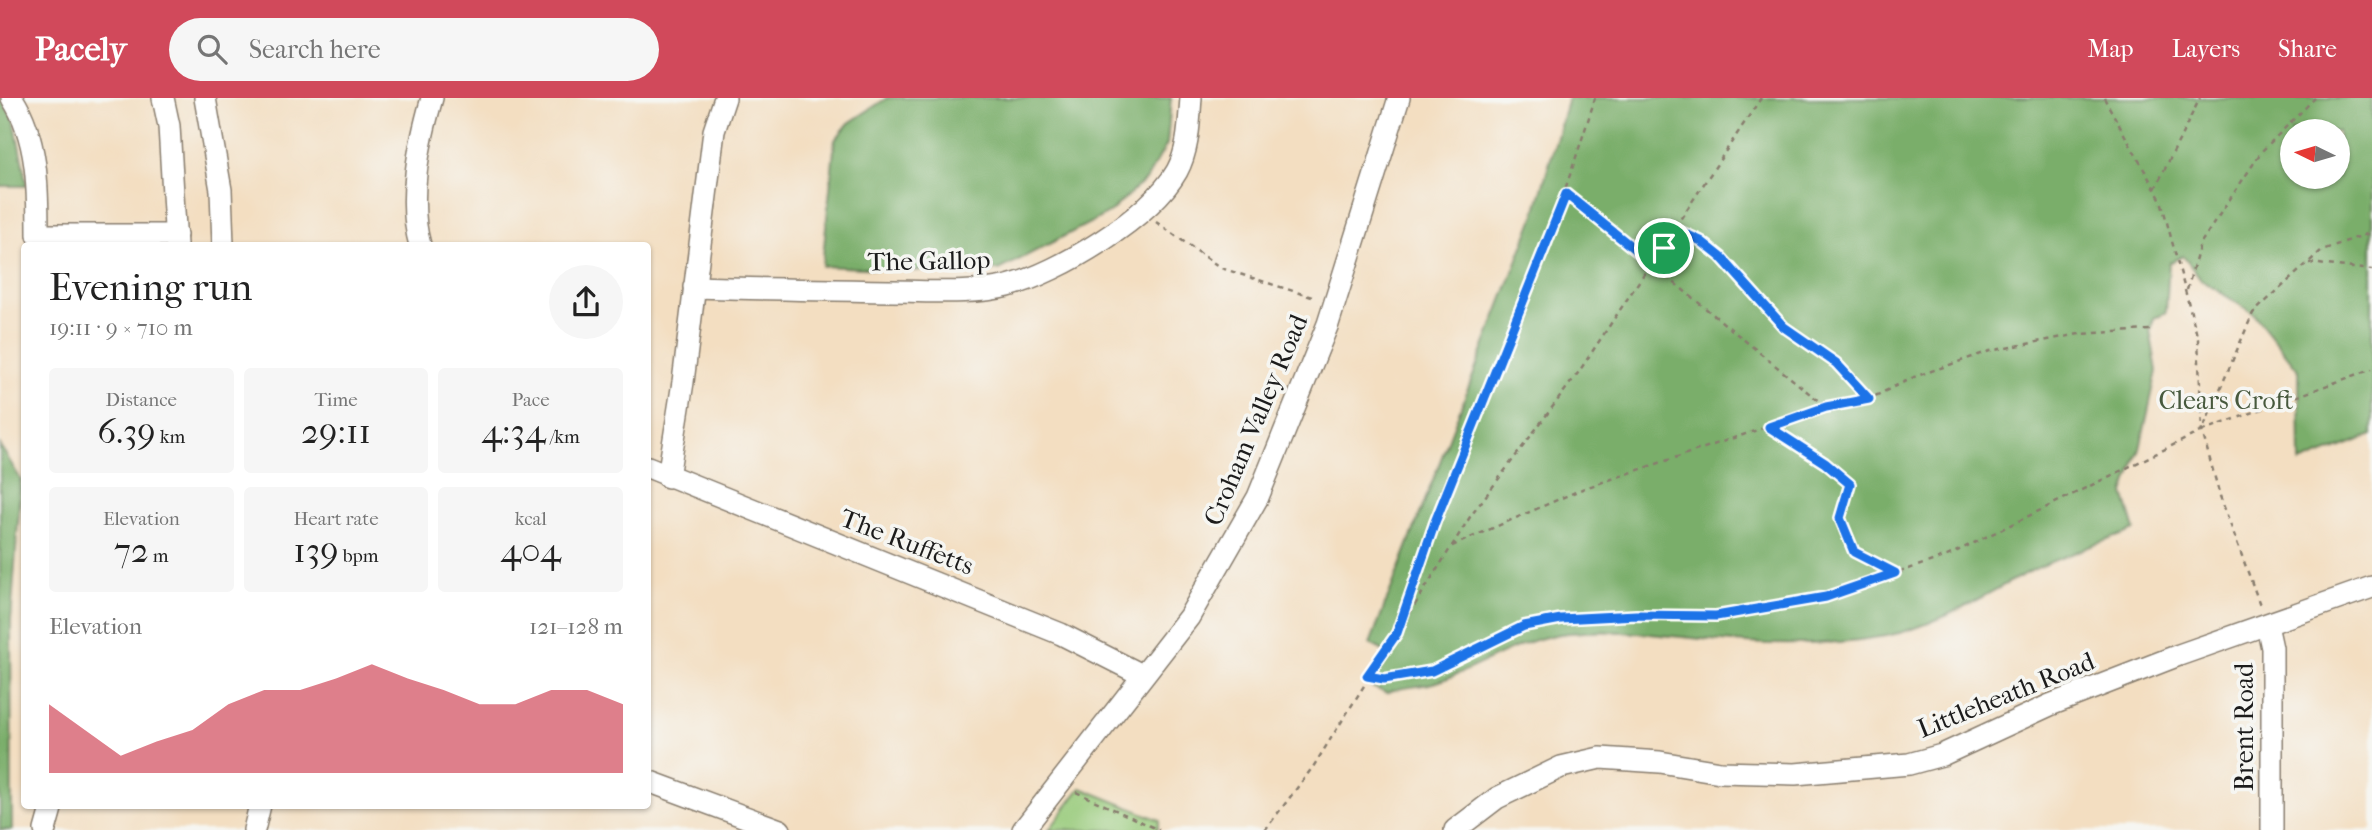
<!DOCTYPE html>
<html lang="en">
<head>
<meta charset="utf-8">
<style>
	body { margin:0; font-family:"IM FELL French Canon",serif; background:#f6f6f6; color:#222; height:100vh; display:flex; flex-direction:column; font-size:26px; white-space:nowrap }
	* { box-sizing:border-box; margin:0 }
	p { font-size:23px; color:#767676 }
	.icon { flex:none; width:38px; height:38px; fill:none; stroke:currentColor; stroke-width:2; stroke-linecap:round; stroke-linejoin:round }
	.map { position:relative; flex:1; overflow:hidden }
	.drawer { position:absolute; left:21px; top:144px; width:630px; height:567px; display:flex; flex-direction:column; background:#fff; border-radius:7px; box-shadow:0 2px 5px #0004 }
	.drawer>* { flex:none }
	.needle { width:46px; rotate:275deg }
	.fabs { position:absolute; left:2280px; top:21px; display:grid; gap:14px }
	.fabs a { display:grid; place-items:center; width:70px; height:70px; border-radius:50%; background:#fff; box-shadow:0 2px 5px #0004; font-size:35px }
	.pin { position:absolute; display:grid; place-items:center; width:60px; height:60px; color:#fff; margin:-30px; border:4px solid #fff; border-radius:50%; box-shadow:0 2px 7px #0007 }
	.round { display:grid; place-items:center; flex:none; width:74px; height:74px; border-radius:37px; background:#f6f6f6 }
	.overview { display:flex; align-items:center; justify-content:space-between; height:119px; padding:0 28px }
	h1 { font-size:38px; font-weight:600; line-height:52px }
	.stats { display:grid; grid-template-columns:repeat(3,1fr); gap:10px; height:119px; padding:7px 28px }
	.stats div { display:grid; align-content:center; border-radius:7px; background:#f6f6f6; text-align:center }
	.stats b { font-size:35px; font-weight:600 }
	.stats small { font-size:19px; font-weight:400 }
	.stats p { font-size:19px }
	.chart { height:196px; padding:14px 28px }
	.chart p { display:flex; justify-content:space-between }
	.chart svg { width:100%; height:126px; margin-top:7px; fill:#d1495b; opacity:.7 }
	header { display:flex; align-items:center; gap:42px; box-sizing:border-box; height:98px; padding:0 35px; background:#d1495b; color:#fff }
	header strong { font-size:33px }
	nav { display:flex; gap:38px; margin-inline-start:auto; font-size:24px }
	.search { width:490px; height:63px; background:#f6f6f6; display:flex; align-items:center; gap:18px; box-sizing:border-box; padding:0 24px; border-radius:38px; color:#767676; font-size:26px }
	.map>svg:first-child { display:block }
	.green { fill:#98ca7a; stroke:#5a734b; stroke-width:2 }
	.forest { fill:#7aae6a; stroke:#4b6543; stroke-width:2; fill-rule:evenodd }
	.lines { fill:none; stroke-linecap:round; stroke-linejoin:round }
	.minor-casing { stroke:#887d6e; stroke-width:24 }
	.path { stroke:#887d6e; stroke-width:2.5; stroke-dasharray:5 5; stroke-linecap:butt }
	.minor { stroke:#fff; stroke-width:21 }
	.route-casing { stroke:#fff; stroke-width:14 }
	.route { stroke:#1a73e8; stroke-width:9 }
	.labels { text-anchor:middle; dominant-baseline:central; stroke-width:7; stroke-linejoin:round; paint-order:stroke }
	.street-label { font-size:26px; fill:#1c1c1c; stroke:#f6f6f2 }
	.park-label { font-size:26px; fill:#47593d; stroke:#f6f6f2 }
</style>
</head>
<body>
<header>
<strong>Pacely</strong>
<div class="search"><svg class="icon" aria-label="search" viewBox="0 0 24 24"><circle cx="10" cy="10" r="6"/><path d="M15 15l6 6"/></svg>Search here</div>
<nav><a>Map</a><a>Layers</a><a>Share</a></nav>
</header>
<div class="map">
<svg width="2372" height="732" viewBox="0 0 2372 732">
	<rect width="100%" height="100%" fill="#f6f6f2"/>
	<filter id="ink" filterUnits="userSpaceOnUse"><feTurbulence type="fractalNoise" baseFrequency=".0143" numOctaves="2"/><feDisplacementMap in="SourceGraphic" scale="14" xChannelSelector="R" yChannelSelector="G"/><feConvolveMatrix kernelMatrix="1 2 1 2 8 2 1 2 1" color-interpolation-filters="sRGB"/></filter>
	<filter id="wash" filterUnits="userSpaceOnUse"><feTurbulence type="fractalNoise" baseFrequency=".00686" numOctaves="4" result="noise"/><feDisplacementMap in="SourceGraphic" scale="28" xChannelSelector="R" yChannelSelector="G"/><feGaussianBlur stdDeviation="1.57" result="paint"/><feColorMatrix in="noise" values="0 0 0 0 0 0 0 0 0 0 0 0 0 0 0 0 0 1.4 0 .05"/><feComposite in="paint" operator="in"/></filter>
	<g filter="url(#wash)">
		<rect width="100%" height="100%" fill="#f3dec1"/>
		<!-- green -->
		<polygon class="green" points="1081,690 1160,722 1157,732 1049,732"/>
		<!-- forest -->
		<g class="forest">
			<polygon points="0,0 14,21 27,88 0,88"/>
			<polygon points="887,0 1171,0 1167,46 1147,80 1109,115 999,172 947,174 822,168 835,42 849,25"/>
			<path d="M 1568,0 L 2372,0 L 2372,337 L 2300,365 L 2299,273 L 2253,215 L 2201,182 L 2183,158 L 2169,165 L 2166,214 L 2154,220 L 2150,232 L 2157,273 L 2140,351 L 2124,395 L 2135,432 C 2100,445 2064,457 2031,473 C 1986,495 1936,529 1886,538 C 1829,548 1768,548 1711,542 C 1663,538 1618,530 1569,535 C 1523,539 1483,568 1440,583 C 1421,590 1400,588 1386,595 L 1369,588 L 1368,584 L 1392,557 L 1370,546 L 1534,119 ZM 2338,33 L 2338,79 L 2292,79 L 2292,33 Z"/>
			<polygon points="0,347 21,382 11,523 12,732 0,732"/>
		</g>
	</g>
	<g filter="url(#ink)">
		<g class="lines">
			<defs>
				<g id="minor">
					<path d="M 12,0 C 38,40 38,91 38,137 L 176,137"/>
					<polyline points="163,0 169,28 176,147"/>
					<polyline points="205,0 221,92 223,147"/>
					<path d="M 420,147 C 407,101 419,46 432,0"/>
					<path d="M 694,189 C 760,191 825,192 891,193 C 929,193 971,197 1008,188 C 1059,175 1151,119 1177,73 C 1189,51 1189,24 1191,0"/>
					<polyline points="648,369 1061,536 1142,577"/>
					<polyline points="668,379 683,284 714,33 725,0"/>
					<polyline points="2267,527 2272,550 2272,732"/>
					<polyline points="648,683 780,732"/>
					<polyline points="45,732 52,707"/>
					<polyline points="254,732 260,707"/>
					<polyline points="1023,732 1189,519 1258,399 1328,226 1399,0"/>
					<polyline points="1455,732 1497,700 1561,669 1600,660 1660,664 1720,674 1795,676 1909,666 1942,657 2050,607 2179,557 2372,489"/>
				</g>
			</defs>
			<!-- minor casing -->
			<use href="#minor" class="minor-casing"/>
			<!-- path -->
			<g class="path">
				<polyline points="2104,0 2161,102 2198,241 2202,333 2220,398 2260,507"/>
				<polyline points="2155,91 2200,0"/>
				<polyline points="1566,96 1826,309"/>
				<polyline points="1156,124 1221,170 1315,200"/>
				<polyline points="1675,131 1701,143 1721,159 1784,229 1837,265 1868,300"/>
				<polyline points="2309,165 2372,172"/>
				<polyline points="2187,192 2200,146 2262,53 2315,0"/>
				<polyline points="1769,329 1825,365 1850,386 1840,420 1854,454 1895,475"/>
				<polyline points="2202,333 2372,271"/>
				<polyline points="1452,448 1582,391 1826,309 1869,301 1914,279 1990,253 2079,236 2150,232"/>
				<path d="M 1399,529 C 1461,351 1540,180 1595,0"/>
				<polyline points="1367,578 1384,581 1432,573 1524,528 1561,521 1636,517 1716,518 1826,499 1947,458 2202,333 2253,215 2322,152 2372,134"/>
				<polyline points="1076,694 1159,732"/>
				<polyline points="1265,732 1313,669 1470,419 1578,275 1761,0"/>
			</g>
			<!-- minor -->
			<use href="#minor" class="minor"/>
		</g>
	</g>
	<g class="lines" filter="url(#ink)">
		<defs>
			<polygon id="route" points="1566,96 1653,166 1675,131 1701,143 1721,159 1784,229 1836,265 1869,301 1826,309 1769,329 1825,365 1850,386 1840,420 1854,454 1895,475 1826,499 1716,518 1636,517 1561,521 1524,528 1432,573 1384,581 1367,578 1397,535 1435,424"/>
		</defs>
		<!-- route casing -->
		<use href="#route" class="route-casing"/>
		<!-- route -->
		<use href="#route" class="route"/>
	</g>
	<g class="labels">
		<!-- street labels -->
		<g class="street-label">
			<text transform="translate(929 163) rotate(-1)">The Gallop</text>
			<text transform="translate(1256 322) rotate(-67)">Croham Valley Road</text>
			<text transform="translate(907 444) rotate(21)">The Ruffetts</text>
			<text transform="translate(2006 597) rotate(-22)">Littleheath Road</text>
			<text transform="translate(2244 629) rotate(-90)">Brent Road</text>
		</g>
		<!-- park labels -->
		<g class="park-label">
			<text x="2226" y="302">Clears Croft</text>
		</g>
	</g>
</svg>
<div class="fabs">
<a><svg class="needle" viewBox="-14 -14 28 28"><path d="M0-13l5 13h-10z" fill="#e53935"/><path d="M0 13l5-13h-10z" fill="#767676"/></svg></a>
</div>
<div class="pin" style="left:1664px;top:150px;background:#1e9e55"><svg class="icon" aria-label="arrive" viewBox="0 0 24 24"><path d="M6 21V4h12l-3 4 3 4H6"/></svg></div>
<section class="drawer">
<div class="overview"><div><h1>Evening run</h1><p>19:11 · 9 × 710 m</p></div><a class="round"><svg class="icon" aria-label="share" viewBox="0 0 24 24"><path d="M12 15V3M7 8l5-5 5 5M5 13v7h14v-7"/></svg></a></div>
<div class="stats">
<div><p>Distance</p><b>6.39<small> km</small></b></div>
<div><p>Time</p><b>29:11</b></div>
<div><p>Pace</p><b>4:34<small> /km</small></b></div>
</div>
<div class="stats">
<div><p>Elevation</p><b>72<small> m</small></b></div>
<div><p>Heart rate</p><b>139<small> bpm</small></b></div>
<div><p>kcal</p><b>404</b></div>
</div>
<div class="chart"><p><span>Elevation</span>121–128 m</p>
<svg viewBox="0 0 160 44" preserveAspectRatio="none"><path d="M0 44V20L10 29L20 38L30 33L40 29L50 20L60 15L70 15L80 11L90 6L100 11L110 15L120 20L130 20L140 15L150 15L160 20V44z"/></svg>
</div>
</section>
</div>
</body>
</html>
